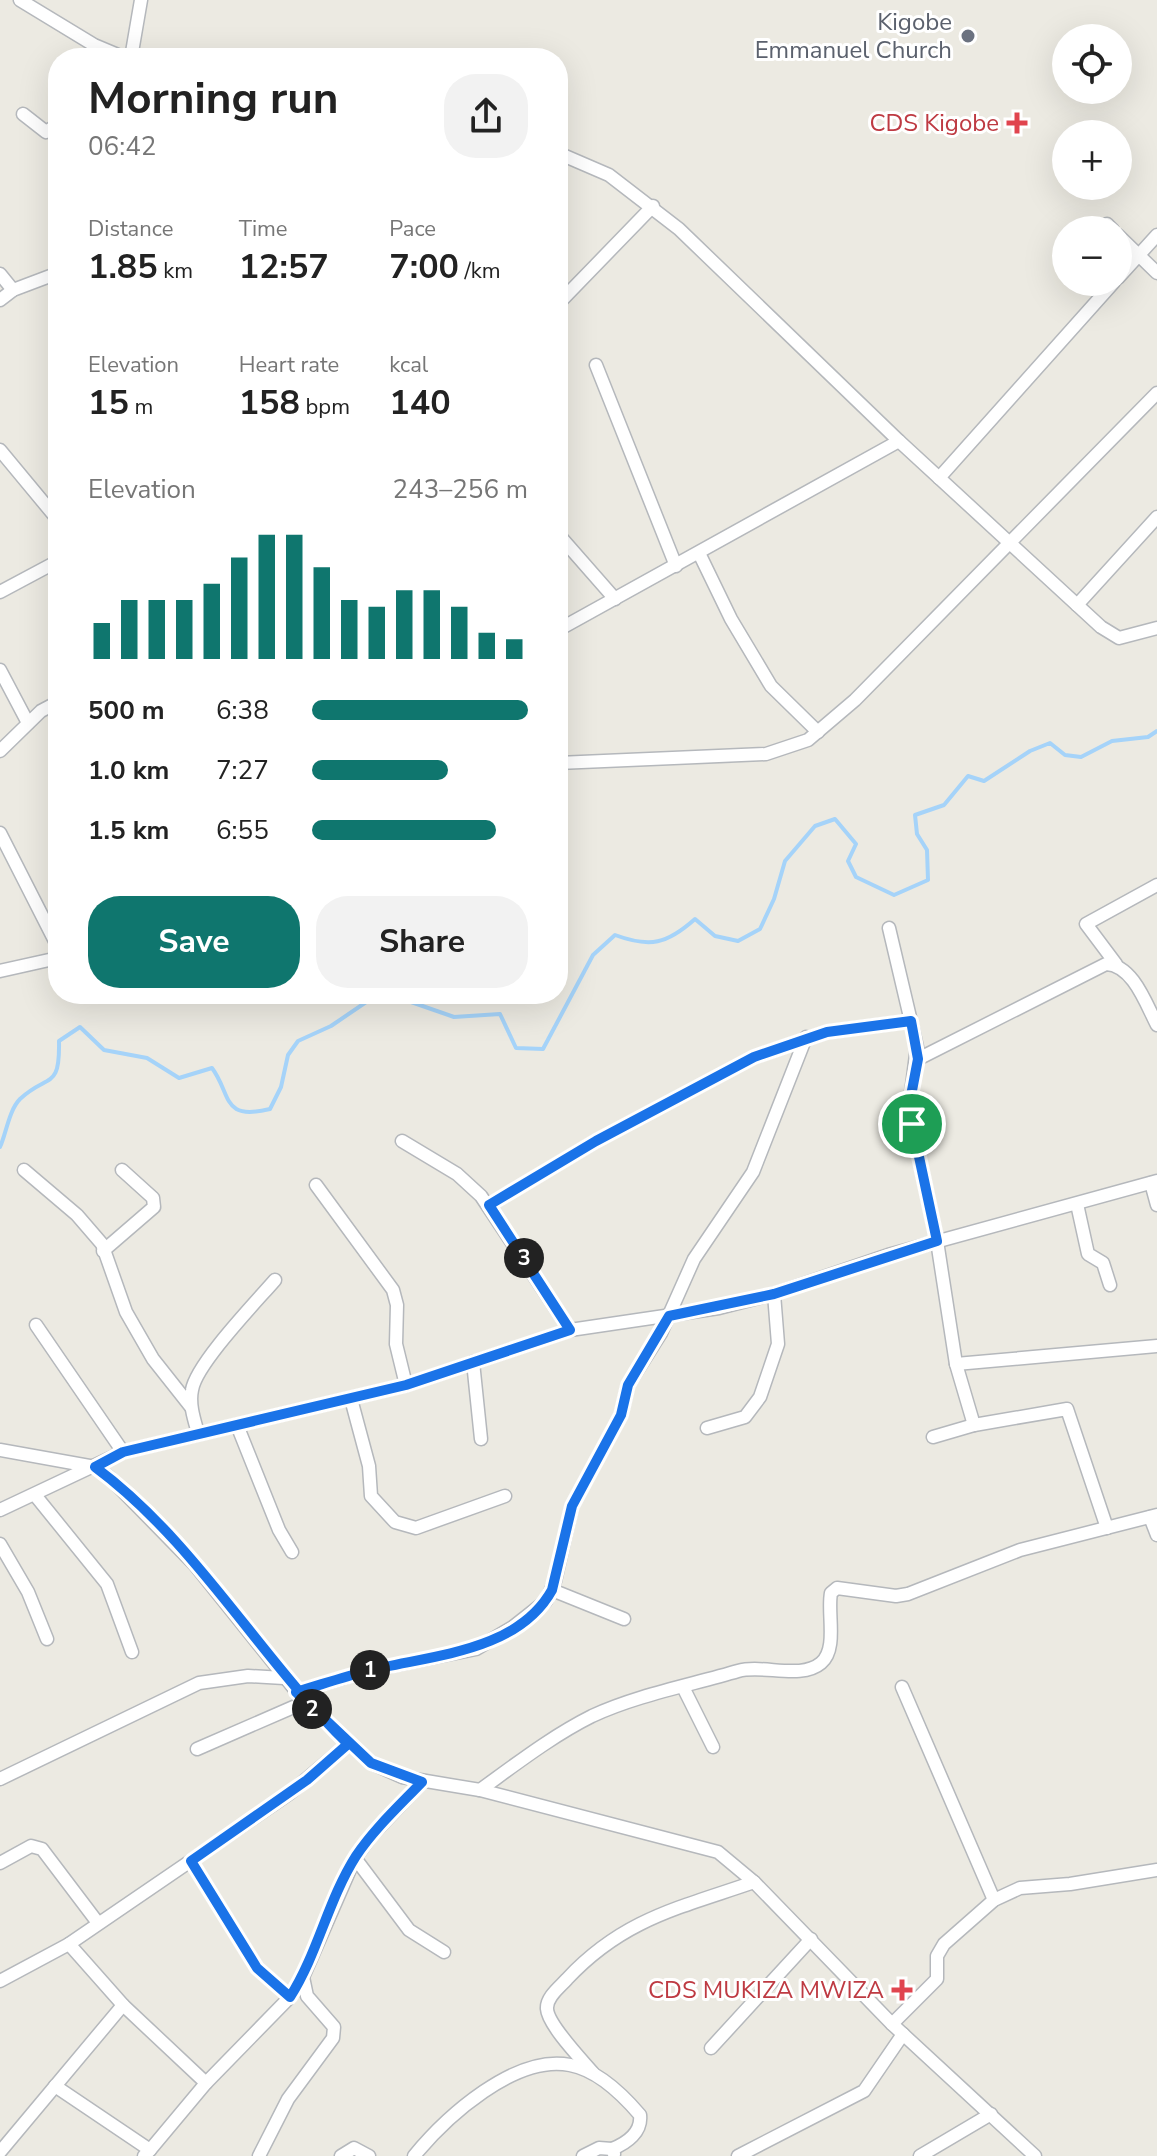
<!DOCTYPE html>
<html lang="en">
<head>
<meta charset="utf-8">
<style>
	body { margin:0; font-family:"Nunito Sans",sans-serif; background:#f2f2f2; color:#222; height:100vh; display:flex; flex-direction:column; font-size:30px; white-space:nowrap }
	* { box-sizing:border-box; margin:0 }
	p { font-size:26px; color:#767676 }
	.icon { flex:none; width:44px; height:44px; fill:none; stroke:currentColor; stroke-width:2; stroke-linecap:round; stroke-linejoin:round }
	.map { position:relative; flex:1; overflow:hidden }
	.side { position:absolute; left:48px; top:48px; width:520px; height:956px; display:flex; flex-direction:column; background:#fff; border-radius:32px; box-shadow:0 8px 32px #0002 }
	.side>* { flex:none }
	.buttons { position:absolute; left:1052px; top:24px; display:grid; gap:16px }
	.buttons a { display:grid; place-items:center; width:80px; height:80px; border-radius:50%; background:#fff; box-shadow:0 8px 32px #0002; font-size:40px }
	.pin { position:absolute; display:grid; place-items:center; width:68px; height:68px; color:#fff; margin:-34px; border:4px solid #fff; border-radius:50%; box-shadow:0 2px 8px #0007 }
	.km { position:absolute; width:40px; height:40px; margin:-20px; border-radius:50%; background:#222; color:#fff; font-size:22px; line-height:40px; text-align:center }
	.round { display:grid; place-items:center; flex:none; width:84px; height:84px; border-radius:32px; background:#f2f2f2 }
	.headline { display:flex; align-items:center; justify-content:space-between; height:136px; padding:0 40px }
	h1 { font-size:44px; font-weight:700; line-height:60px }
	.figures { display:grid; grid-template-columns:repeat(3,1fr); gap:12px; height:136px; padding:8px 40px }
	.figures div { display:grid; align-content:center }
	.figures b { font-size:34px; font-weight:700 }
	.figures small { font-size:22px; font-weight:400 }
	.figures p { font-size:22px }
	.chart { height:224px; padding:16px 40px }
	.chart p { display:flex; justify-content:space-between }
	.chart svg { width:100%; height:144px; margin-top:8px; stroke:#0f766e; stroke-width:6 }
	.action { display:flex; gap:16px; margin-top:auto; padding:16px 40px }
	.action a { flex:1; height:92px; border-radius:32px; background:#0f766e; color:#fff; font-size:32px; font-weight:700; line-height:92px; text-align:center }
	.action a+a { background:#f2f2f2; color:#222 }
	ul { padding:0 40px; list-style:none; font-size:26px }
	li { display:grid; grid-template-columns:128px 96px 1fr; align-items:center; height:60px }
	li i { height:20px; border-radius:10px; background:#0f766e }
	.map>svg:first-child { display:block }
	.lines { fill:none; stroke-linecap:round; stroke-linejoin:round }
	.stream { stroke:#a5d3f9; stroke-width:4 }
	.minor-casing { stroke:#b5b8bc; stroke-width:15 }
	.minor { stroke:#fff; stroke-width:12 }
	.route-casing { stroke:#fff; stroke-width:16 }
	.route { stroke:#1a73e8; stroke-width:10 }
	.worship-dot { fill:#6b7280; stroke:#fff; stroke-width:3 }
	.health-dot { fill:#e0444e; stroke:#fff; stroke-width:3 }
	.labels { text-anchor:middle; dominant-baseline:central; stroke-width:6; stroke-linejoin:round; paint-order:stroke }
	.worship-label { font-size:24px; fill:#5b616d; stroke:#fff; text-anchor:end }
	.health-label { font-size:24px; fill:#be3a42; stroke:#fff; text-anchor:end }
</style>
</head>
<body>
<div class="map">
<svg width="1157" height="2156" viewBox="0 0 1157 2156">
	<rect width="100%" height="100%" fill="#eceae2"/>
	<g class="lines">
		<!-- stream -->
		<g class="stream">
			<path d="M 388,994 L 454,1017 L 500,1014 L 516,1048 L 543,1049 L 593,955 L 615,935 C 650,948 667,944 695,919 L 715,936 L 738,941 L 760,929 L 774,899 L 785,861 L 815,826 L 835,819 L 856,844 L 848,861 L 856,877 L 894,895 L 928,880 L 927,850 L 917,834 L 915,815 L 944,805 L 968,776 L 984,781 L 1030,751 L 1050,743 L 1065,755 L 1081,757 L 1112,741 L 1148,737 L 1157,731"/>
			<path d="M 0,1147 C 6,1134 9,1110 20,1099 C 48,1073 60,1091 59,1041 L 80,1027 L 104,1050 L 147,1058 L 179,1078 L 212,1068 C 232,1095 221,1121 270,1109 L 281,1087 L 288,1055 L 298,1041 L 331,1026 L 378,994"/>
		</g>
		<defs>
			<g id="minor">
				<polyline points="20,0 94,45 125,58"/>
				<polyline points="131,58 141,0"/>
				<polyline points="23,114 46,132 58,124"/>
				<polyline points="558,153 609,175 679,229 899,441 1101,627 1119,638 1157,628"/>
				<polyline points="1107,224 1113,230"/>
				<polyline points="1118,235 1157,273"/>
				<polyline points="0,274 13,290"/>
				<polyline points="1118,278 1157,235"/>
				<polyline points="0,300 13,290 58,273"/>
				<polyline points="558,304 653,206"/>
				<polyline points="596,365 676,566"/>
				<polyline points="0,450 58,520"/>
				<polyline points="939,478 1114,282"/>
				<polyline points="558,534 615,599"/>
				<polyline points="699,553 731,619 771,686 818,732"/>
				<polyline points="0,592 58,561"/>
				<polyline points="1077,605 1157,517"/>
				<polyline points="558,630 899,441"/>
				<polyline points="0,670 28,723"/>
				<polyline points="0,751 41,711 58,702"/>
				<polyline points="558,763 766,754 808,740 855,700 1157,393"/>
				<polyline points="0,833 58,947"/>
				<polyline points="889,928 917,1047 910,1101 912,1124 937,1241 956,1364 974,1425"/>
				<polyline points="1116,964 1086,924 1157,885"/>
				<polyline points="0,971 58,958"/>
				<path d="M 918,1059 L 1106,964 C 1133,965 1146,1004 1157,1025"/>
				<polyline points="402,1141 457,1174 481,1196 570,1330"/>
				<polyline points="24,1170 77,1215 102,1244 126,1312 153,1359 191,1407"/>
				<polyline points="1151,1183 1157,1205"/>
				<polyline points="316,1185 393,1290 397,1305 396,1344 406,1385"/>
				<polyline points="1077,1204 1088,1254 1103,1263 1110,1285"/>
				<polyline points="489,1205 596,1141 754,1057 827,1032 911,1021"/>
				<polyline points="103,1251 154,1207 153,1198 122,1170"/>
				<polyline points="36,1325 123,1452"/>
				<polyline points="473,1362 481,1439"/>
				<polyline points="956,1364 1157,1346"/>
				<polyline points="351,1399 369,1466 371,1496 395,1522 416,1528 505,1496"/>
				<polyline points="237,1425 279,1530 292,1552"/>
				<polyline points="707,1428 745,1417 760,1397 778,1344 774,1294"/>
				<path d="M 198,1433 C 194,1419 189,1404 192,1390 C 196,1364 256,1302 275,1280"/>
				<polyline points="933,1437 974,1425 1067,1409 1107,1528"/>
				<polyline points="0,1450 95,1467 109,1477 195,1565 305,1702 371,1763 402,1777 480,1790 718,1852 754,1882 892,2024 1035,2156"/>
				<polyline points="35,1495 107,1584 132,1652"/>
				<polyline points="0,1510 123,1452 406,1385 570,1330 719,1308 774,1294 888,1255 1157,1181"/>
				<polyline points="1150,1517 1157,1535"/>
				<polyline points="0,1544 28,1592 47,1639"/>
				<polyline points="552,1590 624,1619"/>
				<polyline points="683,1687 713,1747"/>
				<polyline points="902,1687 994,1900"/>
				<polyline points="296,1692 366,1671 476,1649 513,1627 546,1601 555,1581 572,1506 621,1415 628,1385 661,1333 694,1259 753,1172 806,1037"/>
				<polyline points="197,1749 305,1702"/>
				<polyline points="0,1779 199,1683 248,1676 284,1678"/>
				<path d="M 480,1790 C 516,1764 552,1736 592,1716 C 637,1695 691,1685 738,1671 C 763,1664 801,1680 821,1663 C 838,1649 827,1613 831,1593 L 837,1588 L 896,1596 L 908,1594 L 1020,1550 L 1157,1515"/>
				<polyline points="355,1858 409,1930 444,1952"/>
				<polyline points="191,1861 257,1968 290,1997"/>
				<polyline points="0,1863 31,1846 42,1849 98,1923"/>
				<polyline points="0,1981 69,1944"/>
				<polyline points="123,2005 206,2083"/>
				<polyline points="892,2024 937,1979 937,1956 944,1944 994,1900 1020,1888 1070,1884 1157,1870"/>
				<polyline points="711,2048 811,1939"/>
				<path d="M 593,2073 C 582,2060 548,2025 547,2009 C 546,1997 560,1987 567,1979 C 623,1919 679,1908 754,1882"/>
				<polyline points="55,2086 150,2150 144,2156"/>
				<polyline points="150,2150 206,2083 290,1997 303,1977"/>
				<polyline points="0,2152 123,2005 69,1944 290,1793 348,1744"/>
				<polyline points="259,2156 288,2099 333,2038 334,2027 307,1996 303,1977 355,1858 371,1836 422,1782"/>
				<polyline points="341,2156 354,2148 369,2156"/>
				<path d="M 414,2156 C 446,2117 515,2054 570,2065 C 597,2070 623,2095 640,2115 C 642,2132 627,2143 612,2149"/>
				<polyline points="583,2156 599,2148 612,2149 614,2154"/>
				<polyline points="738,2156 864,2091 903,2034"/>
				<polyline points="920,2156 991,2114"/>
			</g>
		</defs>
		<!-- minor casing -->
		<use href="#minor" class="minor-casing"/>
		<!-- minor -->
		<use href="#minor" class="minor"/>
	</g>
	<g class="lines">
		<defs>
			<path id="route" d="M 912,1124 L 937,1241 L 774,1294 L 669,1316 L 628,1385 L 621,1415 L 572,1506 L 552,1590 C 517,1653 429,1655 367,1671 C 343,1677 320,1685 296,1692 L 371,1763 L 422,1782 C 399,1806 374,1829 356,1856 C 328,1900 318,1953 290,1997 L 257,1968 L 191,1861 L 307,1780 L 348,1744 C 259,1657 196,1542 95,1467 L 123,1452 L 406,1385 L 570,1330 L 489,1205 L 596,1141 L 754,1057 L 827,1032 L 911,1021 L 918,1059 L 910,1101 L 912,1124"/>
		</defs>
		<!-- route casing -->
		<use href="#route" class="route-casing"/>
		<!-- route -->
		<use href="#route" class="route"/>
	</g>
	<!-- markers -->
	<circle class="worship-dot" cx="968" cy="36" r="8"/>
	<g class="health-dot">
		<path d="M1013 111h8v8h8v8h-8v8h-8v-8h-8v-8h8z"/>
		<path d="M898 1978h8v8h8v8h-8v8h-8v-8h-8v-8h8z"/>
	</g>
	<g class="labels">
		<!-- worship labels -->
		<g class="worship-label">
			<text x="952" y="22">Kigobe<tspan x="952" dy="28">Emmanuel Church</tspan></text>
		</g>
		<!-- health labels -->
		<g class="health-label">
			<text x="999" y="123">CDS Kigobe</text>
			<text x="884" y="1990">CDS MUKIZA MWIZA</text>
		</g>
	</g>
</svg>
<div class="buttons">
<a><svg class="icon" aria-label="locate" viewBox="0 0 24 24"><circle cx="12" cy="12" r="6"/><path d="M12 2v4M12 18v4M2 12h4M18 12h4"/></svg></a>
<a>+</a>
<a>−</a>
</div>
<div class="pin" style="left:912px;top:1124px;background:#1e9e55"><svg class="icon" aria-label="arrive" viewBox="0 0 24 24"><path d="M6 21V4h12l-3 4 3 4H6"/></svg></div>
<b class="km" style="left:370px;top:1670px">1</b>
<b class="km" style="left:312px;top:1709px">2</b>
<b class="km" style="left:524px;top:1258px">3</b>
<section class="side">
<div class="headline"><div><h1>Morning run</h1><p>06:42</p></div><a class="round"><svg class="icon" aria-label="share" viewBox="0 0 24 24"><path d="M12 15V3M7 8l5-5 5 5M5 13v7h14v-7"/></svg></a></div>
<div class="figures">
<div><p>Distance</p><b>1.85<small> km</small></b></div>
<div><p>Time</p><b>12:57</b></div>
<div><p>Pace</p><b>7:00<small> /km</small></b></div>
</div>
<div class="figures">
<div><p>Elevation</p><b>15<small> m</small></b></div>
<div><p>Heart rate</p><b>158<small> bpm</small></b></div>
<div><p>kcal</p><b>140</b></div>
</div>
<div class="chart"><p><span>Elevation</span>243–256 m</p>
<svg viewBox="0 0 160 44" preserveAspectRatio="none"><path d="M5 44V33M15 44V26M25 44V26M35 44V26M45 44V21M55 44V13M65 44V6M75 44V6M85 44V16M95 44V26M105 44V28M115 44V23M125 44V23M135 44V28M145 44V36M155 44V38"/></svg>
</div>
<ul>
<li><b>500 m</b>6:38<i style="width:100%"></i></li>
<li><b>1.0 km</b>7:27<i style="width:63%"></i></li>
<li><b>1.5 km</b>6:55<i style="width:85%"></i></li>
</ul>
<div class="action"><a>Save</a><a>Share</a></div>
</section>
</div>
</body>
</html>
